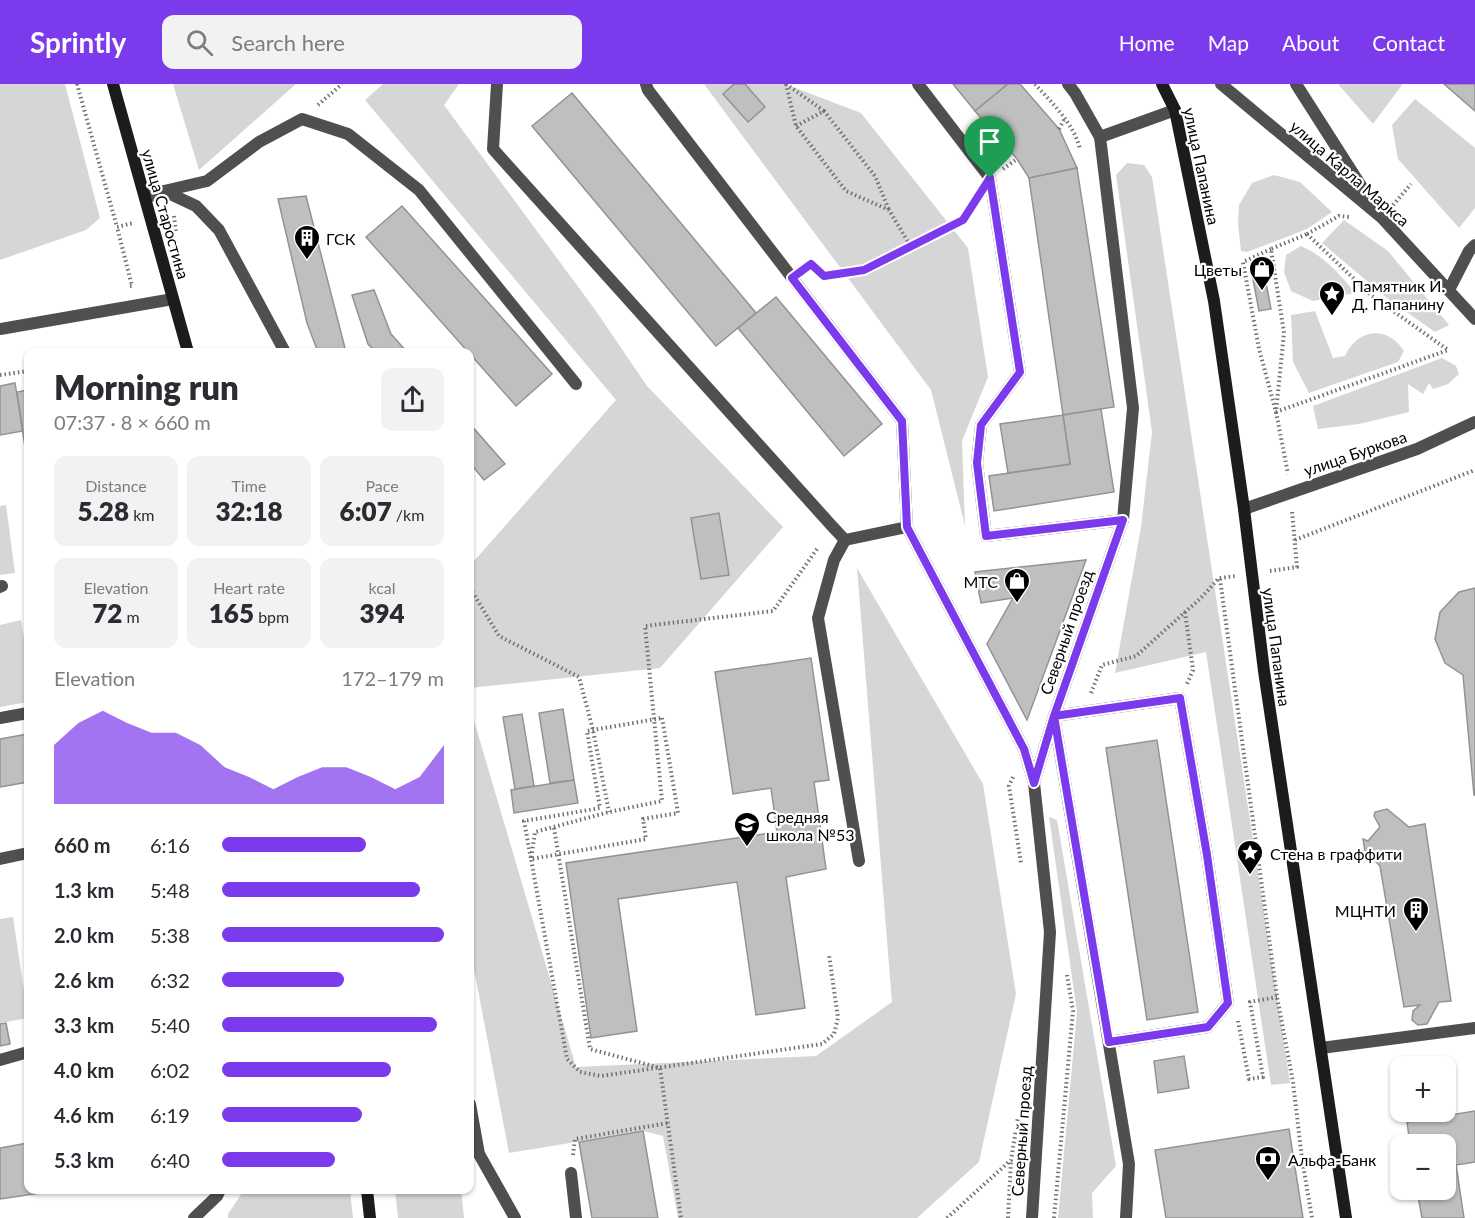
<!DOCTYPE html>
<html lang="en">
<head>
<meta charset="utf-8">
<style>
	body { margin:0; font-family:Lato,sans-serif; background:#f2f2f3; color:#2b2b33; height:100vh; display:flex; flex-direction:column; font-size:22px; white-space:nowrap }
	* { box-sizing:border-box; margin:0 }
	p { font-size:20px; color:#7c7c81 }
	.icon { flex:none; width:33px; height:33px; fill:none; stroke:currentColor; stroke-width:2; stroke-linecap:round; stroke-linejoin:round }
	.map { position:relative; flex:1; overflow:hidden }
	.panel { position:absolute; left:24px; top:264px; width:450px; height:846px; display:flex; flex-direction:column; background:#fff; border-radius:12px; box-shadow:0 2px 4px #0004 }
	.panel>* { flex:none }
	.buttons { position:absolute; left:1390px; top:972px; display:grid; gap:12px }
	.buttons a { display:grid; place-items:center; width:66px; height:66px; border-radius:12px; background:#fff; box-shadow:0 2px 4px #0004; font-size:30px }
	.pin { position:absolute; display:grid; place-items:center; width:51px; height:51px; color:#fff; margin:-62px -26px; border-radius:50% 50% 50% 0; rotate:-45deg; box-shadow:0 0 6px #0007 }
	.pin .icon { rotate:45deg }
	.round { display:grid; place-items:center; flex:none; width:63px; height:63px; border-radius:12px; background:#f2f2f3 }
	.head { display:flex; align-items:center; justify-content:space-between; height:102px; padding:0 30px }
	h1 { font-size:33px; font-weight:800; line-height:45px }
	.metrics { display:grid; grid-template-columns:repeat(3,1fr); gap:9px; height:102px; padding:6px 30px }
	.metrics div { display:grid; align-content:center; border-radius:12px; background:#f2f2f3; text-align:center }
	.metrics b { font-size:26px; font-weight:800 }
	.metrics small { font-size:16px; font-weight:400 }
	.metrics p { font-size:16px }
	.chart { height:168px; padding:12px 30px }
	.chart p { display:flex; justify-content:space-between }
	.chart svg { width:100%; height:108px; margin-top:6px; fill:#7c3aed; opacity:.7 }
	ul { padding:0 30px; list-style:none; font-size:20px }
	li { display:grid; grid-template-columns:96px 72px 1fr; align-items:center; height:45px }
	li i { height:15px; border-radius:8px; background:#7c3aed }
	header { display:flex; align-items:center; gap:36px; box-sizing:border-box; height:84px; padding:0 30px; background:#7c3aed; color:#fff }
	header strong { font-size:28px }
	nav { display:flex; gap:33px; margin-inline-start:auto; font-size:21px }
	.search { width:420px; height:54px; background:#f2f2f3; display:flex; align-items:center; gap:15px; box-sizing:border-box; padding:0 21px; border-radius:12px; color:#7c7c81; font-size:22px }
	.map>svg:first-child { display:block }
	.green { fill:#d6d6d6 }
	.building { fill:#bfbfbf; stroke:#939393; stroke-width:1.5 }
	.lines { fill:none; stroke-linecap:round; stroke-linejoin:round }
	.path { stroke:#717171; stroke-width:4; stroke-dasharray:1.5 3; stroke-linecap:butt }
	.service { stroke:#4f4f4f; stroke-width:12 }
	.minor { stroke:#4f4f4f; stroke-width:12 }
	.tertiary { stroke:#4f4f4f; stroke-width:12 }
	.secondary { stroke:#1c1c1c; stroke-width:12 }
	.route-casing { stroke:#fff; stroke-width:12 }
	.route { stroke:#7c3aed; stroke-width:8 }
	.labels { text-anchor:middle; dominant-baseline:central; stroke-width:4.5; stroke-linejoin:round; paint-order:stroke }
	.street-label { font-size:16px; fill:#000; stroke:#fff }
	.poi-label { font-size:16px; fill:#000; stroke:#fff; text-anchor:start }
</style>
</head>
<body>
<header>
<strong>Sprintly</strong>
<div class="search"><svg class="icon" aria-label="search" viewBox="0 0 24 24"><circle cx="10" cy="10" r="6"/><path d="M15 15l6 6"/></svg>Search here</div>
<nav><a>Home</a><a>Map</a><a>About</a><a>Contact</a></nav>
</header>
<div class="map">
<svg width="1475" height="1134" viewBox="0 0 1475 1134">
	<rect width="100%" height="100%" fill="#fff"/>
	<!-- green -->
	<g class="green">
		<polygon points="0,0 65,0 100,134 86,146 0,176"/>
		<polygon points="173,0 296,0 199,86"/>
		<polygon points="383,0 459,0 444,21 596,227 647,302 783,443 660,584 470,604 470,476 475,476 616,316 365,16"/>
		<polygon points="704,0 785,0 861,29 968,164 988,293 962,357 965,442 931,306"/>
		<polygon points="1338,0 1401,0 1402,1 1373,40"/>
		<polygon points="1415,15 1475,64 1475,124 1459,144 1398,75 1392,41"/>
		<polygon points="1127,79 1144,81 1152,93 1290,999 1271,1001 1206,568 1115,589 1141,443 1152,348 1116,91"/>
		<polygon points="1274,91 1300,98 1332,128 1307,145 1247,168 1241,167 1238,140 1239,121 1252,99"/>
		<polygon points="1344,136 1388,167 1449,241 1435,248 1387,214 1322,159"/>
		<path d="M 1301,162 C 1324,172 1339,189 1355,209 L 1313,217 L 1291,207 L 1284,188 L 1286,171 Z"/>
		<path d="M 1315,227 L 1333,274 L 1345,272 C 1357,244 1388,241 1404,267 L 1398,278 L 1309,309 L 1293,278 L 1291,231 Z"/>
		<polygon points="1442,274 1456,282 1459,290 1448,300 1433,305 1429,299 1423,310 1408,300 1409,328 1359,340 1318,345 1313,322"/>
		<polygon points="6,421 15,489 0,491 0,422"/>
		<polygon points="857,484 983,700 1016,910 979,1078 917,1134 678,1134 663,1052 643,1047 509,1069 470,864 470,623 576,983 816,972 892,918"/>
		<polygon points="21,536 25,561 28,561 28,618 0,623 0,541"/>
		<polygon points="1049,733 1057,736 1116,1082 1092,1109 1093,1134 1058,1134 1077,928"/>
		<polygon points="13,833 28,934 0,939 0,835"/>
		<polygon points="244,1106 350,1106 353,1134 228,1134 228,1130"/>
		<polygon points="395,1106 461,1106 464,1134 398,1134"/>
	</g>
	<!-- building -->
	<g class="building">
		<polygon points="734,0 745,0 765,23 748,38 723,10"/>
		<polygon points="953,0 1008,0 975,27"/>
		<polygon points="1008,0 1020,0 1059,45 1077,84 1029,94 1017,75 975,27"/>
		<polygon points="1444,0 1475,0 1475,27"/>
		<polygon points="572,9 756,229 716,262 532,42"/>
		<polygon points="1077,84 1114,323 1063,331 1029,94"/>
		<polygon points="306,112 346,268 318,268 307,239 278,115"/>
		<polygon points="402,122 552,290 516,322 366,153"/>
		<polygon points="1264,188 1271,225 1259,227 1252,190"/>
		<polygon points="374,206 391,250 407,268 376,268 368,260 352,211"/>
		<polygon points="776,213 882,340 844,372 738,244"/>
		<polygon points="15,299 23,347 0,351 0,302"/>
		<polygon points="28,306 28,384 17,308"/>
		<polygon points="1101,325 1114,408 994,427 989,392 1070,380 1063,331"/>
		<polygon points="1063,331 1070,380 1008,389 1000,340"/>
		<polygon points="470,340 505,380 484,396 470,379"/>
		<polygon points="719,429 729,491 701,495 691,434"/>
		<polygon points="1086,476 1027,636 987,560 1013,514 981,519 975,488"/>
		<polygon points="1475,504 1475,711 1474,711 1463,591 1445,579 1435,555 1440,528 1459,508"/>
		<polygon points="811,574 829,696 814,698 826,785 786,793 805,924 756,931 737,798 618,815 637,947 591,954 566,779 777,748 771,704 733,710 715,588"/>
		<polygon points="563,625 574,696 550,699 539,629"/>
		<polygon points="522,630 534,702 515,705 503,633"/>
		<polygon points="28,650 28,698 0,703 0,655"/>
		<polygon points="1157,656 1198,928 1147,936 1106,664"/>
		<polygon points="574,696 578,719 514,729 511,706"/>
		<polygon points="1387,725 1409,743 1425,740 1451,917 1439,918 1427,940 1418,941 1412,936 1413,927 1420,921 1404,923 1380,782 1365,767 1363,755 1368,757 1380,743 1374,732 1375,728"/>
		<polygon points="6,939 10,960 0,962 0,940"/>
		<polygon points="1184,972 1189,1004 1158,1009 1154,977"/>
		<polygon points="1475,1027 1475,1078 1456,1081 1464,1134 1422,1134 1417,1106 1446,1106 1446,1060 1410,1060 1407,1038"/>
		<polygon points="1289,1045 1303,1134 1166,1134 1155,1066"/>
		<polygon points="643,1047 658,1134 592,1134 579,1058"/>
		<polygon points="28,1059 28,1106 61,1106 0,1115 0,1064"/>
	</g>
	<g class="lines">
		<!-- path -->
		<g class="path">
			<polyline points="77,0 117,143"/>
			<polyline points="786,0 796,42 846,107 889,126 911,163"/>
			<polyline points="786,0 824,27"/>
			<path d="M 1035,0 C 1052,19 1074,40 1080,65"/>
			<polyline points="318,21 342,0"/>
			<polyline points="796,42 824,27 875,92 889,126"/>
			<polyline points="1059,45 1064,36"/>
			<polyline points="1003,85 1017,75"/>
			<polyline points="1393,121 1411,100"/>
			<polyline points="174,132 176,149"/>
			<polygon points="1307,150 1372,212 1448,266 1276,328 1284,249 1271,165"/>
			<polyline points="1307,150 1339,132 1349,133"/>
			<polyline points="1271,165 1243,178 1259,265 1276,328 1288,390"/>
			<polyline points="807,183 811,180 823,192 864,186 963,136 975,117"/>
			<polyline points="130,202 132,202 117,143 133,139"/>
			<polyline points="0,291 28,287"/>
			<polyline points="1295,456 1475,386"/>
			<polyline points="817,465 773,527 645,542 662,717 609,728 535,748 531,775 567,975 580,988 601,992 822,960 834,950 838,934 829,871"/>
			<polyline points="1270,487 1297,483 1292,427"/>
			<polyline points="1220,495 1277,913 1293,998 1302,1075 1312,1134"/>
			<polyline points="470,504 499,552 579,593 593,646 609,728"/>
			<polyline points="1185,528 1193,586 1187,600"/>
			<polyline points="1091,609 1102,581 1136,572 1201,514 1219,494 1236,492"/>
			<polygon points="662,634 678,729 643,735 646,755 531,775 524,737 600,724 587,647"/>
			<polyline points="1013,693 1009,702 1021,779"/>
			<polyline points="554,744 590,965 660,984 681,1134"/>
			<polyline points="1238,937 1249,995 1263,993 1250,918 1277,913"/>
			<polyline points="573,1071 575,1055 668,1039"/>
			<polyline points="947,1134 1011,1076 1018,1033"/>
			<polyline points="1008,1134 1011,1077"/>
			<polyline points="1054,1134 1073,927 1067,891"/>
		</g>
		<!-- service -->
		<g class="service">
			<polyline points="497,0 493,65 831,441 845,456 907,443"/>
			<polyline points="646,0 648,6 902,337 907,443 1024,665 1034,699"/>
			<polyline points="918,0 990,94 1020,288 981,341 977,379 986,452 1123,436"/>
			<polyline points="1068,0 1075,9 1100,53"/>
			<polyline points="1296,0 1379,130"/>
			<polyline points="164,107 207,97 259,58 302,35 348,50 419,106 576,300"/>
			<polyline points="145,114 164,107 196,122 219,146 285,268"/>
			<polyline points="1449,206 1469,167 1475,161"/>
			<polyline points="845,456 834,476 818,534 859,777"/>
			<polyline points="0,634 28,629"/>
			<polyline points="1109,958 1208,943 1228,919 1207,771 1180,614 1054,632 1129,1080 1126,1134"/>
			<polyline points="1321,964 1475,944"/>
			<polyline points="194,1134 217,1112 220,1106"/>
		</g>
		<!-- minor -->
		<g class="minor">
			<polyline points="0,245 173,215"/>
			<polyline points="0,503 2,502"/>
			<polyline points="0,775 28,769"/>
			<polyline points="0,976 28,968"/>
			<polyline points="470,1020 479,1070 515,1134"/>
			<polyline points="571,1089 576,1134"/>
		</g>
		<!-- tertiary -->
		<g class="tertiary">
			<polyline points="1221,0 1382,134 1475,235"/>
			<polyline points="1244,425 1417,365 1475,338"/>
			<polyline points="1032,1134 1050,848 1034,699 1054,632 1123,436 1133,324 1100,53 1175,26"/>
		</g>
		<!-- secondary -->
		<g class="secondary">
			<polyline points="113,0 188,268"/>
			<polyline points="1162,0 1175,26 1214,217 1244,425 1264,587 1346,1134"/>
			<polyline points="367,1106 370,1134"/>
		</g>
	</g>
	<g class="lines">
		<defs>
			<polyline id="route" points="990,94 963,136 864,186 824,192 811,180 792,194 902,337 907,443 1024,665 1034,699 1054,632 1109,958 1208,943 1228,919 1207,771 1180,614 1054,632 1123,436 986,452 977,379 981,341 1020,288 990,94"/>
		</defs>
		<!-- route casing -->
		<use href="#route" class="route-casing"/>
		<!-- route -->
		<use href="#route" class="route"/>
	</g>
	<!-- icons -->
	<defs>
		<symbol id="building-pin" viewBox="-11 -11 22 30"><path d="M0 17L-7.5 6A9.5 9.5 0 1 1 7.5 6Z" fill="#000" stroke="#fff"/><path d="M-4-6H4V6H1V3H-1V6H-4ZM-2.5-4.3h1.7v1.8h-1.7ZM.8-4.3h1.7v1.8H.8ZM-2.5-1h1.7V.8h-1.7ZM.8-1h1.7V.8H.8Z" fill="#fff"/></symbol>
		<symbol id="shop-pin" viewBox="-11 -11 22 30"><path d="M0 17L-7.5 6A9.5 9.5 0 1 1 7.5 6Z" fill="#000" stroke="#fff"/><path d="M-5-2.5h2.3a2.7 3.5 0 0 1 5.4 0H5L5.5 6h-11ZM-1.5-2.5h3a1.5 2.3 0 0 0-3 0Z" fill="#fff"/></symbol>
		<symbol id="sight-pin" viewBox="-11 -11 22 30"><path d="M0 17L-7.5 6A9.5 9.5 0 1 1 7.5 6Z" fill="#000" stroke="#fff"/><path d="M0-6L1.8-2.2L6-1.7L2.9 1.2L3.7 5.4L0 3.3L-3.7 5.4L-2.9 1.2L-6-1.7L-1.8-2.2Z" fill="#fff"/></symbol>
		<symbol id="school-pin" viewBox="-11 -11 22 30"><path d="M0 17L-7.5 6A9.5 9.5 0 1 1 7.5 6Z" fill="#000" stroke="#fff"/><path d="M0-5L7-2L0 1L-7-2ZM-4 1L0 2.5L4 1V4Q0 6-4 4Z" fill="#fff"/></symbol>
		<symbol id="bank-pin" viewBox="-11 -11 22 30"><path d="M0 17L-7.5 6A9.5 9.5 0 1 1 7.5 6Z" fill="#000" stroke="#fff"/><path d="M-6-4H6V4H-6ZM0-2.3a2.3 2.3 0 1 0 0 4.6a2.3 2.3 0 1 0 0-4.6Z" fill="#fff"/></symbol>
	</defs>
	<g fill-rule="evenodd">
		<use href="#building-pin" x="292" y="139" width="30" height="40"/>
		<use href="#shop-pin" x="1247" y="170" width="30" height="40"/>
		<use href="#sight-pin" x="1317" y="195" width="30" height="40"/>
		<use href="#shop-pin" x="1002" y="482" width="30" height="40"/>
		<use href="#school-pin" x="732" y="726" width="30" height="40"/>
		<use href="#sight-pin" x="1235" y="754" width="30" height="40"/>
		<use href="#building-pin" x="1401" y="811" width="30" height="40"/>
		<use href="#bank-pin" x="1253" y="1060" width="30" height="40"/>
	</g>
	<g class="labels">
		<!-- street labels -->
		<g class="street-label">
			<text transform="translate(1202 82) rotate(78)">улица Папанина</text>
			<text transform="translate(1350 89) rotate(41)">улица Карла Маркса</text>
			<text transform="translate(166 130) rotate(74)">улица Старостина</text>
			<text transform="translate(1355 369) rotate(-19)">улица Буркова</text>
			<text transform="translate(1066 548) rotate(-71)">Северный проезд</text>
			<text transform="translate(1277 563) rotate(82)">улица Папанина</text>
			<text transform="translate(1021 1047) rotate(-86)">Северный проезд</text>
		</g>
		<!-- poi labels -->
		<g class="poi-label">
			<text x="326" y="154">ГСК</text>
			<text x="1242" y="185" text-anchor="end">Цветы</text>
			<text x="1352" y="201">Памятник И.<tspan x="1352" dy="18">Д. Папанину</tspan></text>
			<text x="998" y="497" text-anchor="end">МТС</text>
			<text x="766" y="732">Средняя<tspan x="766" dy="18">школа №53</tspan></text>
			<text x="1270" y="769">Стена в граффити</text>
			<text x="1396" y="826" text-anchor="end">МЦНТИ</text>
			<text x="1288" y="1075">Альфа-Банк</text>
		</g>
	</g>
</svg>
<div class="buttons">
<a>+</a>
<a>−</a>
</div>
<div class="pin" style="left:990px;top:94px;background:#1e9e55"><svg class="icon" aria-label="arrive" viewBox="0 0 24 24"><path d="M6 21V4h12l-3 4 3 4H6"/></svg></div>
<section class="panel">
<div class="head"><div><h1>Morning run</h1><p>07:37 · 8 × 660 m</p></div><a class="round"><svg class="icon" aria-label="share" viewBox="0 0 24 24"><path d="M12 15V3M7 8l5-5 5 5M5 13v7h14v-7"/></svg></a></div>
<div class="metrics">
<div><p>Distance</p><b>5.28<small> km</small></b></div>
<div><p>Time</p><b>32:18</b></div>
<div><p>Pace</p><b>6:07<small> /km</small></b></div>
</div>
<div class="metrics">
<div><p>Elevation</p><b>72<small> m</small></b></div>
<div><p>Heart rate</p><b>165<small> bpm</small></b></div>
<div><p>kcal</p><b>394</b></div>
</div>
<div class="chart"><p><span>Elevation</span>172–179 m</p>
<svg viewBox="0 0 160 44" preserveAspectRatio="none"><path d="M0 44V20L10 11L20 6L30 11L40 15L50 15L60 20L70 29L80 33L90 38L100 33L110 29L120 29L130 33L140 38L150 33L160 20V44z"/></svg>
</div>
<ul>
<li><b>660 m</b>6:16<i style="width:65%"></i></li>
<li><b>1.3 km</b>5:48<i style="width:89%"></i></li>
<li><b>2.0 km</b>5:38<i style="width:100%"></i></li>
<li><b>2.6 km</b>6:32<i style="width:55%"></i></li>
<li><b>3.3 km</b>5:40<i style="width:97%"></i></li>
<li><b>4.0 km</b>6:02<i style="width:76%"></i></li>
<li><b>4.6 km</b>6:19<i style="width:63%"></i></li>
<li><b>5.3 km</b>6:40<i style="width:51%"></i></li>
</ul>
</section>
</div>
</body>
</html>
